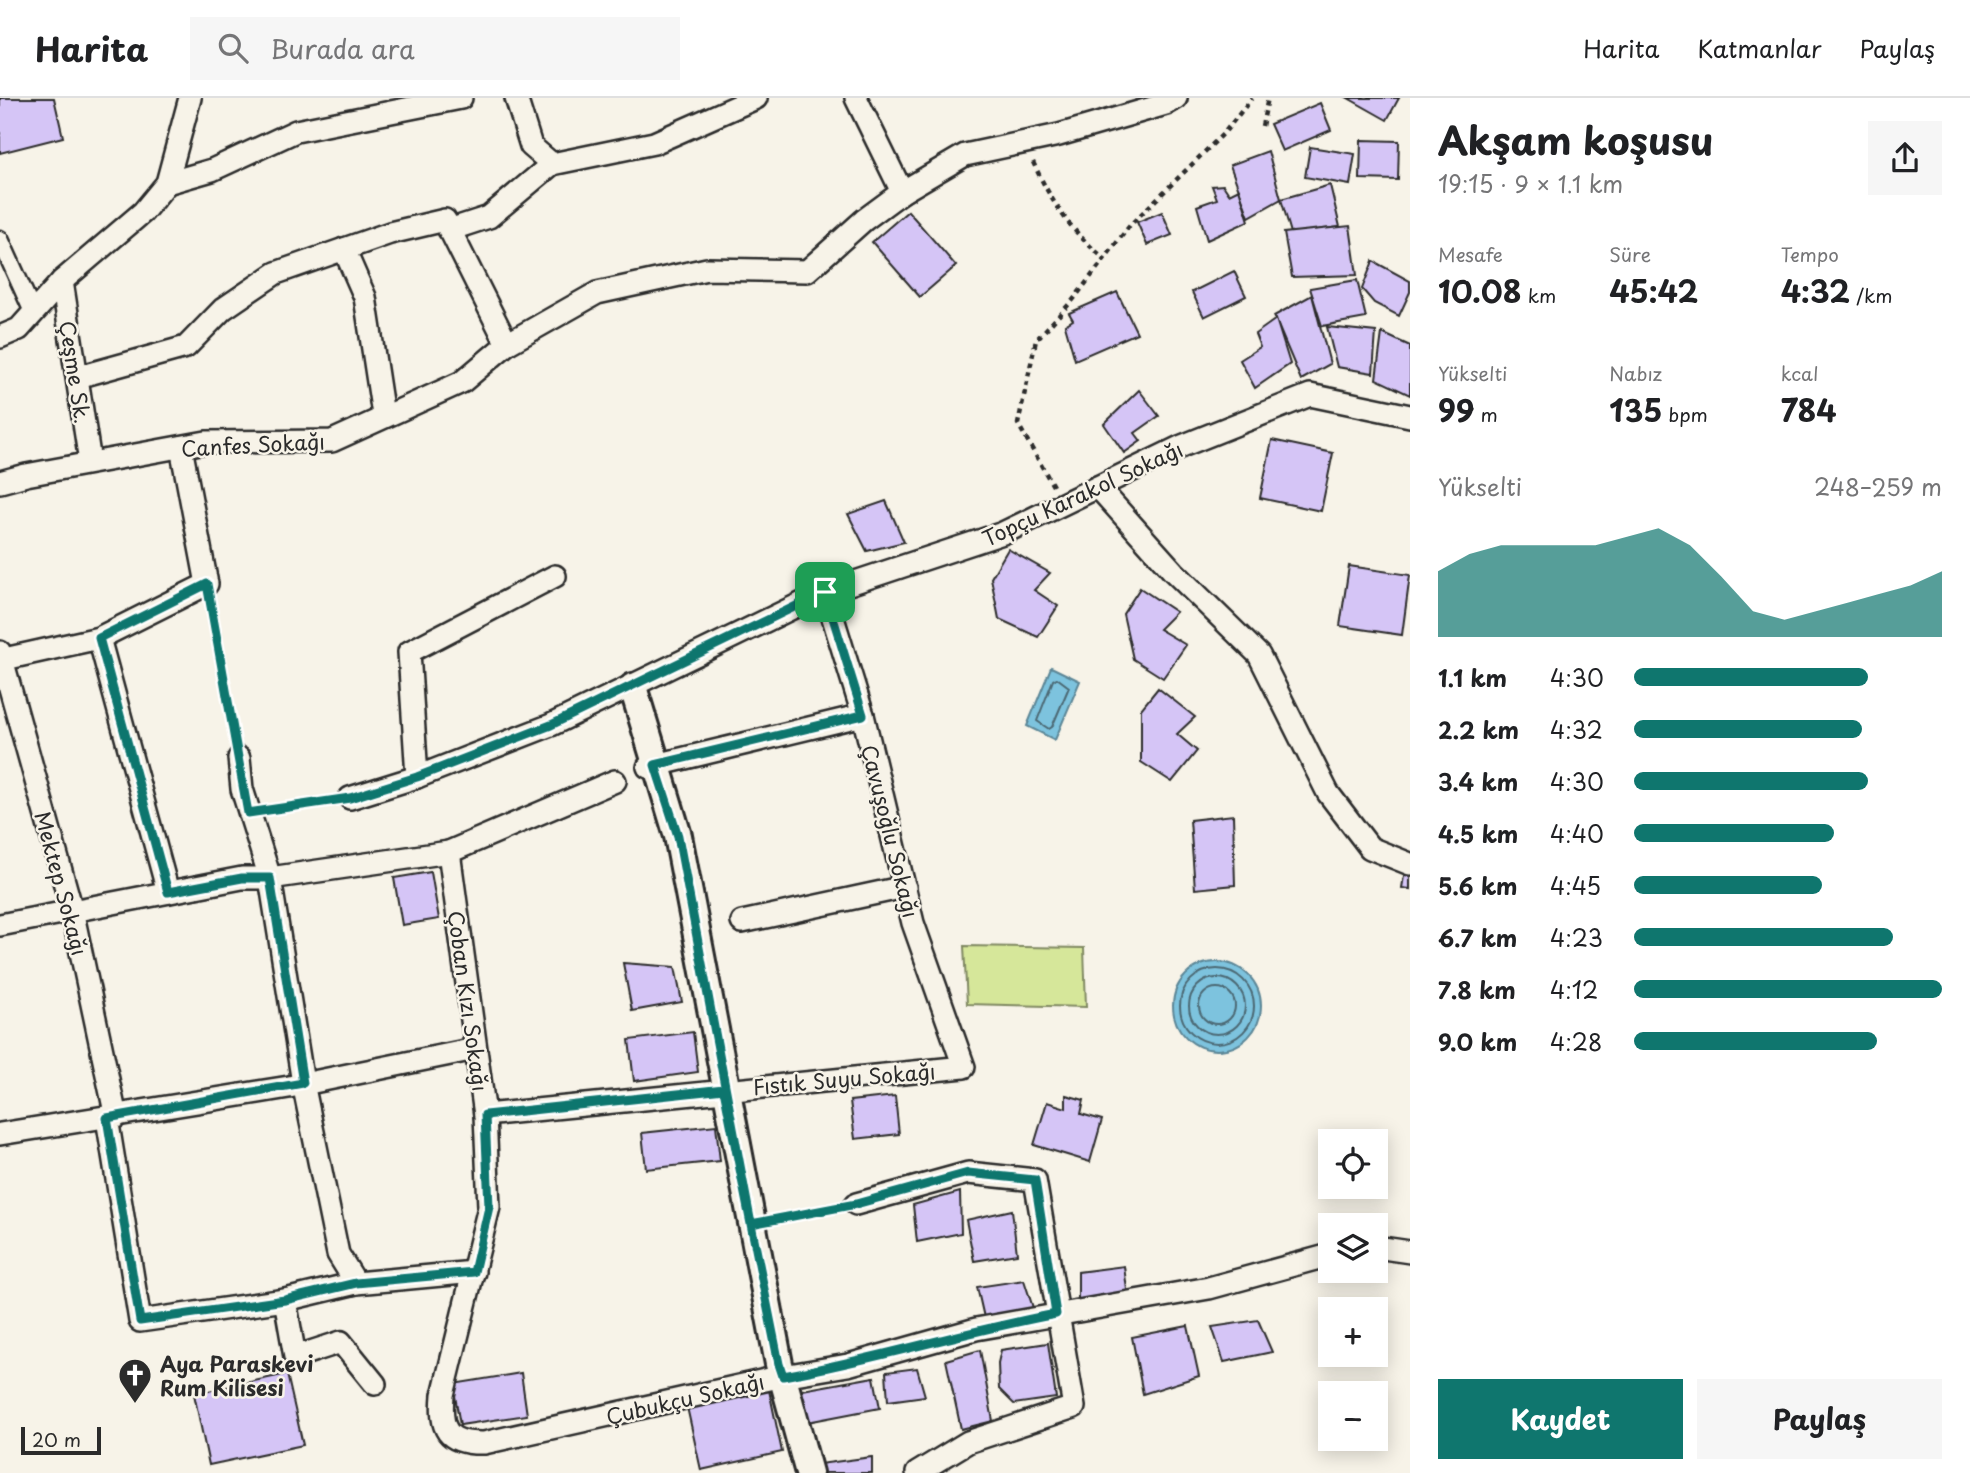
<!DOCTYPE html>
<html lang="tr">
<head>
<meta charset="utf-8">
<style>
	body { margin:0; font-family:"Playpen Sans",sans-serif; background:#f6f6f6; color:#202124; height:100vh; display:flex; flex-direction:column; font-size:26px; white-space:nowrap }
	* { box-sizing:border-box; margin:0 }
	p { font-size:23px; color:#757577 }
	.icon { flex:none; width:38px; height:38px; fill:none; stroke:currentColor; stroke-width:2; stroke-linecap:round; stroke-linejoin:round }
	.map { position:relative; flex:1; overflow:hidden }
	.drawer { display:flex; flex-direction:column; background:#fff; width:560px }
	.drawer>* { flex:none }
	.tools { position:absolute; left:1318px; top:1031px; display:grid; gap:14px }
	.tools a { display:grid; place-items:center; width:70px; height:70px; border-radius:0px; background:#fff; box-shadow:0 4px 18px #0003; font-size:35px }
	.scale { position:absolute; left:21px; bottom:18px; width:80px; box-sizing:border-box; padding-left:7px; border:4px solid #2b2b2b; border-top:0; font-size:19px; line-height:24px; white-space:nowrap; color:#2b2b2b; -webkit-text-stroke:5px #f7f3e8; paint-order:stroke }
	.pin { position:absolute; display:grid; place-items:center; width:60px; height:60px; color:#fff; margin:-30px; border-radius:14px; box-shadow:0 4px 10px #0006 }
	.round { display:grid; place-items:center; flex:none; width:74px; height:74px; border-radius:0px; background:#f6f6f6 }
	.summary { display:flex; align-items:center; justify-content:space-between; height:119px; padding:0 28px }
	h1 { font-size:38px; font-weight:700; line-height:52px }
	.figures { display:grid; grid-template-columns:repeat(3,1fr); gap:10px; height:119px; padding:7px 28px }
	.figures div { display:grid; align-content:center }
	.figures b { font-size:30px; font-weight:700 }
	.figures small { font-size:19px; font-weight:400 }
	.figures p { font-size:19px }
	.chart { height:196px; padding:14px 28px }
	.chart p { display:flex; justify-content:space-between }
	.chart svg { width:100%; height:126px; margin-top:7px; fill:#0f766e; opacity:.7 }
	.action { display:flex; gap:14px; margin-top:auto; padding:14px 28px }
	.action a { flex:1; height:80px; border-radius:0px; background:#0f766e; color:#fff; font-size:28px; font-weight:700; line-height:80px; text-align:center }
	.action a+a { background:#f6f6f6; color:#202124 }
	ul { padding:0 28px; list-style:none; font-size:23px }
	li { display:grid; grid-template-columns:112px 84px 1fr; align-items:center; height:52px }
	li i { height:18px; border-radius:9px; background:#0f766e }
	header { display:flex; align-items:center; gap:42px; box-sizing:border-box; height:98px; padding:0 35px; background:#fff; border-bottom:2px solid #e0e0e0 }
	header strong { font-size:33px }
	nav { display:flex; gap:38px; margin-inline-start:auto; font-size:24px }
	.search { width:490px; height:63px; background:#f6f6f6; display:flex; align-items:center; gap:18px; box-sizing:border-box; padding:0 24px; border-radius:0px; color:#757577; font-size:26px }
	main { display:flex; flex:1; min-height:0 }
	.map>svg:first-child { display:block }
	.green { fill:#d6e79a; stroke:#808962; stroke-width:2 }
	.water { fill:#7dc3de; stroke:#5c8696; stroke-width:2 }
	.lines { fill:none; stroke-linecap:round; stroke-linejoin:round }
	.shore { stroke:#4c6873; stroke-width:2 }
	.building { fill:#d5c5f6; stroke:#2b2b2b; stroke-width:2 }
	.pedestrian-casing { stroke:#2b2b2b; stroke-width:21 }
	.minor-casing { stroke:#2b2b2b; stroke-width:26 }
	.tertiary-casing { stroke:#2b2b2b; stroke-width:32 }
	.path { stroke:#2b2b2b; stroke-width:4.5; stroke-dasharray:5 5; stroke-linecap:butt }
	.pedestrian { stroke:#f7f3e8; stroke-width:16 }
	.minor { stroke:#f7f3e8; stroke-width:21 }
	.tertiary { stroke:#f7f3e8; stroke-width:26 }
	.route-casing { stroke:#fff; stroke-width:14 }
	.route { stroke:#0f766e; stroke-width:9 }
	.labels { text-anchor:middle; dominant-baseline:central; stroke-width:5; stroke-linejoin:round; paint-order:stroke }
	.street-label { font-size:21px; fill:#2b2b2b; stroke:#f7f3e8 }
	.poi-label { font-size:21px; font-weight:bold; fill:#2b2b2b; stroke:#f7f3e8; text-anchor:start }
</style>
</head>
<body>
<header>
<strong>Harita</strong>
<div class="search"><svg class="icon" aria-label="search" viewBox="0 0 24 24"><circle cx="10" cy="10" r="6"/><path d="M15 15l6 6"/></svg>Burada ara</div>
<nav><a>Harita</a><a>Katmanlar</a><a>Paylaş</a></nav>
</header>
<main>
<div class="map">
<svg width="1410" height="1375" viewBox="0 0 1410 1375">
	<rect width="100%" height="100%" fill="#f7f3e8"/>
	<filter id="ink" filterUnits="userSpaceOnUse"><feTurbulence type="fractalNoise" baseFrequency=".0143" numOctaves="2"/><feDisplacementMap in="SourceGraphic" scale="14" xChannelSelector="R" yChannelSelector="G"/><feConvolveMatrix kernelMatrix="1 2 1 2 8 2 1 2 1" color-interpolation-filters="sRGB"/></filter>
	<g filter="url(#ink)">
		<!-- green -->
		<polygon class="green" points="964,848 1084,850 1086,909 967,906"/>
		<!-- water -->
		<g class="water">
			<polygon points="1051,569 1080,583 1055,642 1027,628"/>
			<circle cx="1217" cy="908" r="44"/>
		</g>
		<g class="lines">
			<!-- shore -->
			<g class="shore">
				<polygon points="1057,580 1069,589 1052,629 1049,631 1037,623 1053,582"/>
				<circle cx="1217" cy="908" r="37"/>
				<circle cx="1217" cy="908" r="28"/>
				<circle cx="1217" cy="908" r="18"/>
			</g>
		</g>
		<!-- building -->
		<g class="building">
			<polygon points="0,0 54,0 63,39 0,55"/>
			<polygon points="1348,0 1399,0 1387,22"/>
			<polygon points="1320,5 1331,32 1282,53 1270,26"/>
			<polygon points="1361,42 1399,43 1398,82 1360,81"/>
			<polygon points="1310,49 1355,56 1350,87 1305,79"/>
			<polygon points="1268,53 1281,101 1249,119 1230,67"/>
			<polygon points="1223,87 1229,96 1239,91 1249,123 1207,142 1197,108 1217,101 1212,88"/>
			<polygon points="1330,87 1340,129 1291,135 1281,101"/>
			<polygon points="908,113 956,168 920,199 872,144"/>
			<polygon points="1162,114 1172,137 1147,147 1137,124"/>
			<polygon points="1350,128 1357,177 1292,179 1284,135"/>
			<polygon points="1373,163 1410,183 1410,194 1399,218 1374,205 1362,191"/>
			<polygon points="1234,173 1246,198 1204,219 1192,194"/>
			<polygon points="1357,182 1366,220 1322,228 1310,190"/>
			<polygon points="1117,194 1137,235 1075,262 1065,227 1073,222 1069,215"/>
			<polygon points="1312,197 1330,266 1301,282 1274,218"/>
			<polygon points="1276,221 1290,266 1255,290 1240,262 1260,249 1255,236"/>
			<polygon points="1327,229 1376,234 1373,275 1337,269"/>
			<polygon points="1382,235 1410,248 1410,297 1376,281"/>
			<polygon points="1139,292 1159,318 1135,335 1141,343 1124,355 1104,326"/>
			<polygon points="1272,342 1333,355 1321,413 1260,400"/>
			<polygon points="886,403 904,444 867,453 848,416"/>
			<polygon points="1008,451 1050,475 1034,492 1058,508 1038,539 999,521 991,480"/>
			<polygon points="1349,468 1410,477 1402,537 1340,528"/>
			<polygon points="1140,490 1176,514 1159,531 1186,547 1163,580 1133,561 1123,516"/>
			<polygon points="1158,590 1195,619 1177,636 1197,653 1172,684 1141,664 1141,611"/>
			<polygon points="1233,717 1235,787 1195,791 1190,722"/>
			<polygon points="1405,772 1410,773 1410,791 1402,790"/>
			<polygon points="431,774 439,821 402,827 394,780"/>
			<polygon points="623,865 675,869 682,904 632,913"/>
			<polygon points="693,934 698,974 634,983 629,942"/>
			<polygon points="1066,997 1084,1002 1081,1016 1102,1022 1090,1064 1034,1047 1047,1004 1066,1010"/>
			<polygon points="895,998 899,1036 855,1041 850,1003"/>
			<polygon points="716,1027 720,1063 646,1071 642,1035"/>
			<polygon points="960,1094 961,1135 917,1144 913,1107"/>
			<polygon points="1012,1112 1017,1156 974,1163 966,1122"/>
			<polygon points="1124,1168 1128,1200 1078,1209 1078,1174"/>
			<polygon points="1024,1182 1035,1216 985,1224 977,1189"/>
			<polygon points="1258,1222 1272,1254 1224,1264 1212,1229"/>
			<polygon points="1188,1228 1199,1278 1143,1296 1132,1239"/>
			<polygon points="1048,1245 1056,1300 1014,1306 999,1291 998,1265 1001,1252"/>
			<polygon points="980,1252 993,1323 961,1331 946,1262"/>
			<polygon points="917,1270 925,1298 888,1303 886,1274"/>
			<polygon points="521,1275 527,1317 460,1327 453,1286"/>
			<polygon points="287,1276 303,1347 209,1367 194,1296"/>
			<polygon points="874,1279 880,1310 802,1325 797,1293"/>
			<polygon points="769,1292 782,1354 701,1372 687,1309"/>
			<polygon points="872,1359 872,1375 821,1375 819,1366"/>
		</g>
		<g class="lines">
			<defs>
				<polyline id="pedestrian" points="0,141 33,214"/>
				<g id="minor">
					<polyline points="516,0 531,48 552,66 654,45 756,0"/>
					<polyline points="856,0 902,94"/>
					<polyline points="167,85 212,72 296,33 461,0"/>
					<polyline points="449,132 489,119 552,66"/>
					<polyline points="344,151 365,199 383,317"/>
					<polyline points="62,183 90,364"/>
					<polyline points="0,239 19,231 62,183 143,114 167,85 190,0"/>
					<polyline points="78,279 186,249 223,211 276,175 390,135 445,122 507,246"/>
					<polyline points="0,384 26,377 206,344 332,343 462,284 507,246 597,195 707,171 807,173 864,122 902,94 965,57 1059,37 1166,6 1176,0"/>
					<polyline points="1098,389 1174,474 1259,557 1328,695 1370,750 1410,766"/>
					<polyline points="99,540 168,794"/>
					<polyline points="0,554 72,812 116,1019"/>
					<polyline points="0,562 99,540 207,486 181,349"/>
					<polyline points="239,660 242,691 270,780 303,985 338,1156 356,1185"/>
					<polyline points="648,669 863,617"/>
					<polyline points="417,679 409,554 555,478"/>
					<polyline points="350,700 417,679 551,627 825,494 1003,435 1182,348 1310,297 1410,318"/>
					<path d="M 449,754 L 485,1017 L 489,1109 L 443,1297 C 440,1331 446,1346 484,1345 L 783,1278 L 848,1267 L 976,1231 L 1209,1190 L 1330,1157"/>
					<polyline points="742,824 905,789"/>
					<polyline points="0,827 242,780 270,780 449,754 615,683"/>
					<polyline points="485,1017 964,969 913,825 863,617 825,494"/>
					<polyline points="107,1020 140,1223 285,1202 356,1185 474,1174"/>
					<polyline points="0,1036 289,989 475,951"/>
					<polyline points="856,1106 968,1075 1035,1082 1074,1309 968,1344 917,1375"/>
					<polyline points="1376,1149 1410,1154"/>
					<polyline points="285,1202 295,1259 341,1244 375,1286"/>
				</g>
				<polyline id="tertiary" points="633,589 678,738 779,1266 809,1375"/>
			</defs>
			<!-- pedestrian casing -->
			<use href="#pedestrian" class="pedestrian-casing"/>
			<!-- minor casing -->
			<use href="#minor" class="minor-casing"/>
			<!-- tertiary casing -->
			<use href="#tertiary" class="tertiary-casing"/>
			<!-- path -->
			<g class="path">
				<polyline points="1262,28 1268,0"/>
				<path d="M 1033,64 C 1051,103 1070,133 1104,160"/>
				<polyline points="1053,388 1018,326 1036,242 1073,202 1131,126 1224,35 1252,0"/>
				<polyline points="211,508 235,640"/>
				<polyline points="271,712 328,703"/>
				<polyline points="776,1121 833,1111"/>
			</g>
			<!-- pedestrian -->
			<use href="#pedestrian" class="pedestrian"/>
			<!-- minor -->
			<use href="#minor" class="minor"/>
			<!-- tertiary -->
			<use href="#tertiary" class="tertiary"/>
		</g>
	</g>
	<g class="lines" filter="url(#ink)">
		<defs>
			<path id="route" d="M 825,494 L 551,627 L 417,679 L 350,700 L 248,715 L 207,486 L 99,540 L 168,794 L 242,780 L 270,780 L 303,985 L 107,1020 L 140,1223 L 285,1202 L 356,1185 L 474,1174 L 489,1109 L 485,1017 L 724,991 L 779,1266 L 783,1278 C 875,1262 964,1233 1056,1216 L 1035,1082 L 968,1075 L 856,1106 L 751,1126 L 678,738 L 655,667 L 863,617 L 825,494"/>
		</defs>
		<!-- route casing -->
		<use href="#route" class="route-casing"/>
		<!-- route -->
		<use href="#route" class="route"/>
	</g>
	<!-- icons -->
	<defs>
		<symbol id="church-pin" viewBox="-11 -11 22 30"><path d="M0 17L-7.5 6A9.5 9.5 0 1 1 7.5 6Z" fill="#2b2b2b" stroke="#f7f3e8"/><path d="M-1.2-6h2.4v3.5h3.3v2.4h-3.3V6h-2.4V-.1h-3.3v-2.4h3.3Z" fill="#fff"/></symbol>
	</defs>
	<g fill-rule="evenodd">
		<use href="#church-pin" x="116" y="1258" width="38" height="52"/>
	</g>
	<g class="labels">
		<!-- street labels -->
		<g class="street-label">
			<text transform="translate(76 274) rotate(81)">Çeşme Sk.</text>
			<text transform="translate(253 346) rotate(-3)">Canfes Sokağı</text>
			<text transform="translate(1082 395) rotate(-25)">Topçu Karakol Sokağı</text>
			<text transform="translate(891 733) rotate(76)">Çavuşoğlu Sokağı</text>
			<text transform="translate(62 785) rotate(75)">Mektep Sokağı</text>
			<text transform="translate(469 903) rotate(82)">Çoban Kızı Sokağı</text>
			<text transform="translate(844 980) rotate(-5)">Fıstık Suyu Sokağı</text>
			<text transform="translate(685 1300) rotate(-13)">Çubukçu Sokağı</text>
		</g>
		<!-- poi labels -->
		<g class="poi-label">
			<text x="160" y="1265">Aya Paraskevi<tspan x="160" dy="24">Rum Kilisesi</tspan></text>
		</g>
	</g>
</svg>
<div class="tools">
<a><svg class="icon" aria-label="locate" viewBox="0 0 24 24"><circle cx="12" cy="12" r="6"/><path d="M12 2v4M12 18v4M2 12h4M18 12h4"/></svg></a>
<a><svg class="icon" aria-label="layers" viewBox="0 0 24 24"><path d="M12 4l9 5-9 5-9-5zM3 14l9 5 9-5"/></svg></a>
<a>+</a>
<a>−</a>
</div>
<div class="scale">20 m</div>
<div class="pin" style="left:825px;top:494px;background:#1e9e55"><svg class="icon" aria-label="arrive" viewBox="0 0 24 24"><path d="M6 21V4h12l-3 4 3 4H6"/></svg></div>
</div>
<section class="drawer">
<div class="summary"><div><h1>Akşam koşusu</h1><p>19:15 · 9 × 1.1 km</p></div><a class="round"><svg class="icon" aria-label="share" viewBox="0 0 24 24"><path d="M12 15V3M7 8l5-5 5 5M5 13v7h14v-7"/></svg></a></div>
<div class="figures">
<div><p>Mesafe</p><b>10.08<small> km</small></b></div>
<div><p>Süre</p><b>45:42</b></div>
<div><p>Tempo</p><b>4:32<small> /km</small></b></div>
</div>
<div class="figures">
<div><p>Yükselti</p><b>99<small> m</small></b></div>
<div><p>Nabız</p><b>135<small> bpm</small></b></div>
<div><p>kcal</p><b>784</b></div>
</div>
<div class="chart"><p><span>Yükselti</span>248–259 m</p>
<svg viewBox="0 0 160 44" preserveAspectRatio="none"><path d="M0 44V21L10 15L20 12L30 12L40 12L50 12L60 9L70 6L80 12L90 23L100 35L110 38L120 35L130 32L140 29L150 26L160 21V44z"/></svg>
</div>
<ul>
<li><b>1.1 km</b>4:30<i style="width:76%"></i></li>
<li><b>2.2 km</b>4:32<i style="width:74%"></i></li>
<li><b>3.4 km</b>4:30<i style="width:76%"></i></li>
<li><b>4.5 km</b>4:40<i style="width:65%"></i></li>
<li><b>5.6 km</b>4:45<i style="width:61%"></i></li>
<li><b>6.7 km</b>4:23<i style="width:84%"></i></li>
<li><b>7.8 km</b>4:12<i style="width:100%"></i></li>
<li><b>9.0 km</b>4:28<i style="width:79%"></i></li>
</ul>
<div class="action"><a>Kaydet</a><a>Paylaş</a></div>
</section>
</main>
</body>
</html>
